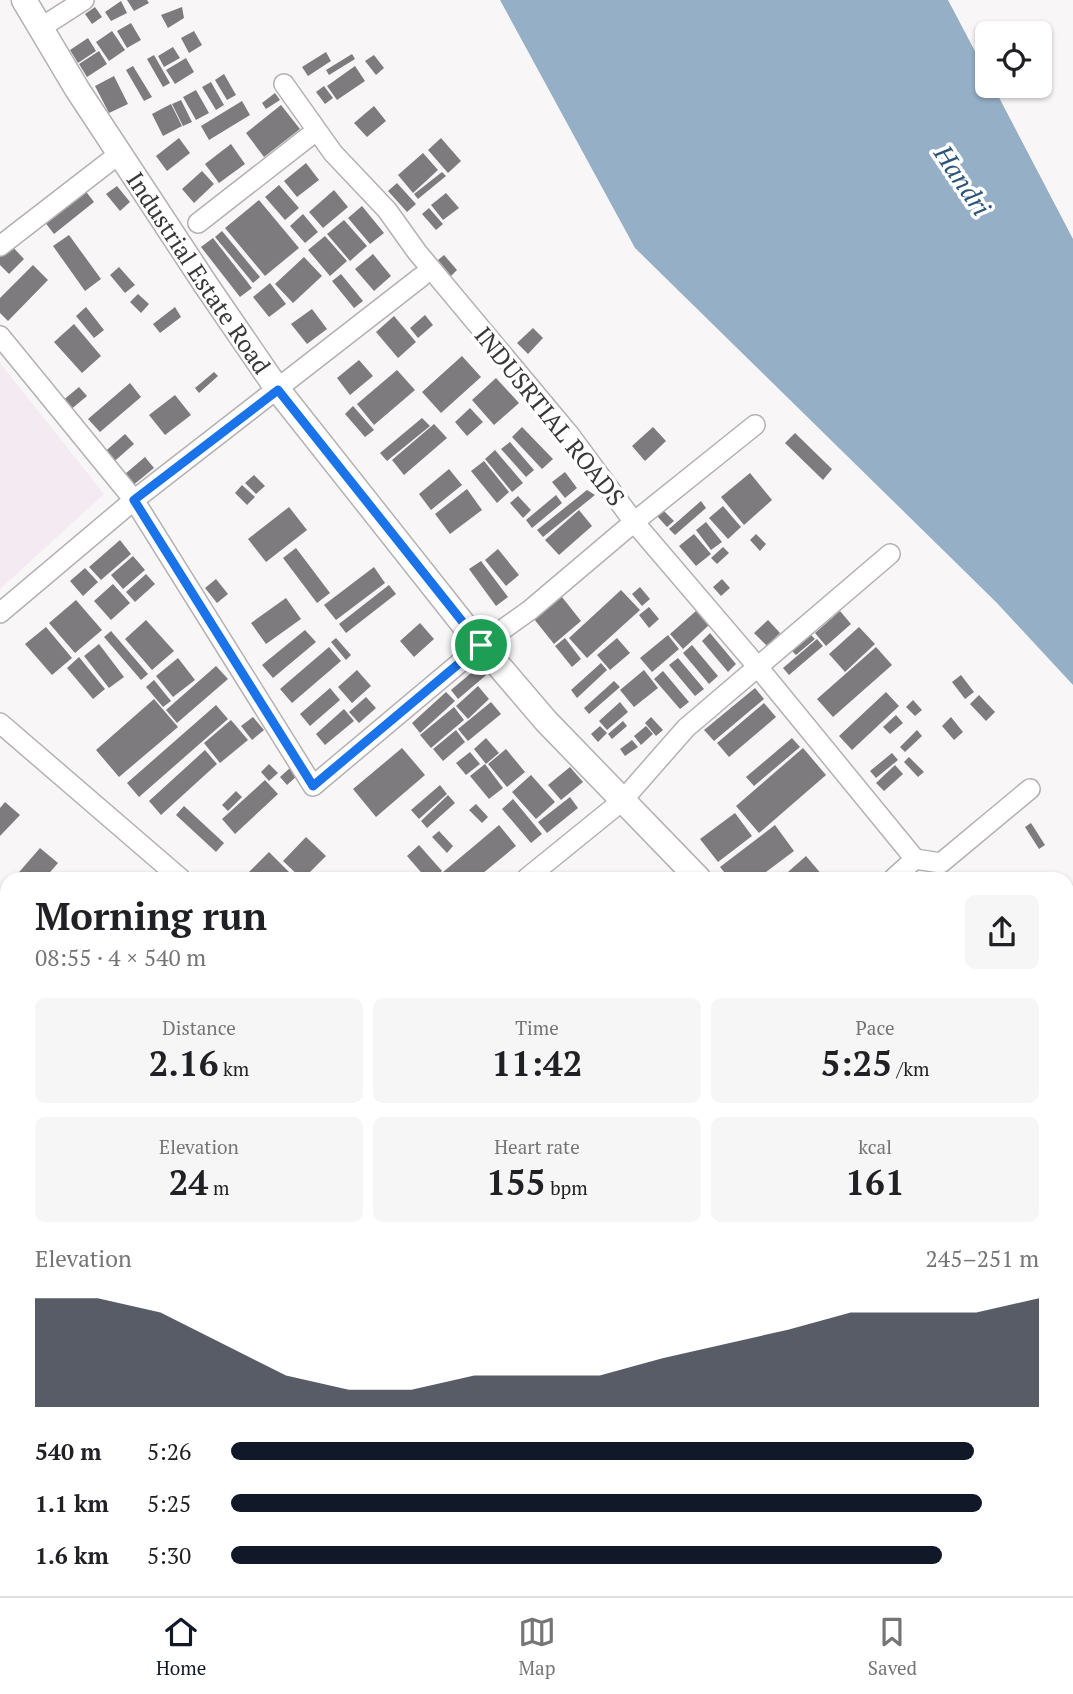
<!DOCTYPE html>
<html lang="en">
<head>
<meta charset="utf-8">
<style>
	body { margin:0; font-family:"PT Serif",serif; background:#f6f6f6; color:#202124; height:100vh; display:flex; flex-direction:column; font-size:26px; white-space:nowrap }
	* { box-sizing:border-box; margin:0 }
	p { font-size:23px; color:#757577 }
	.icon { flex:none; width:38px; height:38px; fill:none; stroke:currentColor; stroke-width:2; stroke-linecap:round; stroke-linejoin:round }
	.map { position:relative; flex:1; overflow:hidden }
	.details { position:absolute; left:0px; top:872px; width:1074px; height:724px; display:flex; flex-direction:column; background:#fff; border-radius:21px 21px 0 0; box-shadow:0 2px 5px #0004 }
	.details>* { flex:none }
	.fabs { position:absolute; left:975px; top:21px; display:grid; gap:14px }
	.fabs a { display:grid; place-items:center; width:77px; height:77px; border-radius:10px; background:#fff; box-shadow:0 2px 5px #0004; font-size:35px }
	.pin { position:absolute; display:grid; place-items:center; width:60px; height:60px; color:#fff; margin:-30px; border:4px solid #fff; border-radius:50%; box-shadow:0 2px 7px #0007 }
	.round { display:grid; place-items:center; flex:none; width:74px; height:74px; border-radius:10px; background:#f6f6f6 }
	.overview { display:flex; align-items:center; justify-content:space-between; height:119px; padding:0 35px }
	h1 { font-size:38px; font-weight:700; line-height:52px }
	.metrics { display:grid; grid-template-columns:repeat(3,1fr); gap:10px; height:119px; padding:7px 35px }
	.metrics div { display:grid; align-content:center; border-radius:10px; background:#f6f6f6; text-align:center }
	.metrics b { font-size:35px; font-weight:700 }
	.metrics small { font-size:19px; font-weight:400 }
	.metrics p { font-size:19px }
	.chart { height:196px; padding:14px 35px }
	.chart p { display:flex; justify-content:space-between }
	.chart svg { width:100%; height:126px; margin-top:7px; fill:#111827; opacity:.7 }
	ul { padding:0 35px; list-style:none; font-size:23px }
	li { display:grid; grid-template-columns:112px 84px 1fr; align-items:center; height:52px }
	li i { height:18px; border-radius:9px; background:#111827 }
	.dock { display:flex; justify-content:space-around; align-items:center; height:98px; border-top:2px solid #e0e0e0; background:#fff; font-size:19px; color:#757577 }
	.dock a { display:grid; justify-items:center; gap:4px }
	.dock .active { color:#111827 }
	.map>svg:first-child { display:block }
	.built { fill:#f3eaf2 }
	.green { fill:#c2d6c6 }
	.water { fill:#95afc7 }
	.building { fill:#7e7b7e }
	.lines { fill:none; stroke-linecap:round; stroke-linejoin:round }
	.minor-casing { stroke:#b4b1b3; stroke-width:22 }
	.major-casing { stroke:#b4b1b3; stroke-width:27 }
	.minor { stroke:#fff; stroke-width:19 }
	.major { stroke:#fff; stroke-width:24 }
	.route-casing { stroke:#fff; stroke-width:14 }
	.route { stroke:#1a73e8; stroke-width:9 }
	.labels { text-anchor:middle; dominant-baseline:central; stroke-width:7; stroke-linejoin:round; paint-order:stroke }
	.street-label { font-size:24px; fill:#393739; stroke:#fff }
	.water-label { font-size:26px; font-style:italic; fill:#2d577a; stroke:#fff }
</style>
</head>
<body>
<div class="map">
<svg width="1073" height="1596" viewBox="0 0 1073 1596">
	<rect width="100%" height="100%" fill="#f9f6f8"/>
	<!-- built -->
	<polygon class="built" points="0,363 104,494 0,589"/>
	<!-- green -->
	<polygon class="green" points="179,1589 743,1589 744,1596 175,1596"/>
	<!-- water -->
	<polygon class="water" points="500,0 948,0 987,74 987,86 993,86 1073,239 1073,685 996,602 635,248"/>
	<!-- building -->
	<g class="building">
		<polygon points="127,0 147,0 149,3 134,11"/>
		<polygon points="121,1 127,13 111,21 105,12"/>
		<polygon points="95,7 102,17 92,24 85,14"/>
		<polygon points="182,7 184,18 168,28 161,15"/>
		<polygon points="131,23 141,40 127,48 117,31"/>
		<polygon points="112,31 125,50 109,61 96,42"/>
		<polygon points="194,31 202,45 189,53 181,38"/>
		<polygon points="88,38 96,51 78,63 70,50"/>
		<polygon points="173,47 180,58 164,67 158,56"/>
		<polygon points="99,51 107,64 87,77 79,64"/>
		<polygon points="326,52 331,61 308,76 302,67"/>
		<polygon points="352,54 355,59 329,75 326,70"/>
		<polygon points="154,55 170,83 163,87 147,59"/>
		<polygon points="374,55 384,68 376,75 365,61"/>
		<polygon points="186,58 194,72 175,84 166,70"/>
		<polygon points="133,66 152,97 144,101 126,70"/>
		<polygon points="355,66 365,81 337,100 327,86"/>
		<polygon points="224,74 236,95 227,100 215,80"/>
		<polygon points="114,76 128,104 109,113 95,86"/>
		<polygon points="211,82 224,105 216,110 202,87"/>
		<polygon points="324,86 333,98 325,104 316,92"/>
		<polygon points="196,90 209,113 196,120 183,97"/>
		<polygon points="275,93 280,100 266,109 262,103"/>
		<polygon points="181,100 192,122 183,126 172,104"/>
		<polygon points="242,101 250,115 209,140 201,126"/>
		<polygon points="171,104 182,126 163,136 152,114"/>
		<polygon points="281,105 300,129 264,157 246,133"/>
		<polygon points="374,106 386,121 367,137 354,123"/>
		<polygon points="179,138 190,153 167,171 156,156"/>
		<polygon points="441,138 461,161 448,173 428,150"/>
		<polygon points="231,144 245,164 219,183 205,164"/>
		<polygon points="423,153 438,170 413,193 398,175"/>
		<polygon points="306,163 319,180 297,197 284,181"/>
		<polygon points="202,171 214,184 194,203 182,189"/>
		<polygon points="442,172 446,176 418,199 414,194"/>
		<polygon points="397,183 416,204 407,212 388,191"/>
		<polygon points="279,185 299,208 285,220 265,197"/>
		<polygon points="117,186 130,202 120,211 106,194"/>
		<polygon points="84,189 94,202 54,234 44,221"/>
		<polygon points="334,190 348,207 323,228 309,212"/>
		<polygon points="446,193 459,208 443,220 431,205"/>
		<polygon points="259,200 299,248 265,276 225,228"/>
		<polygon points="362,206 384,233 370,244 348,218"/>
		<polygon points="429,208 443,224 436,230 422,214"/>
		<polygon points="303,214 318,232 305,243 290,226"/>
		<polygon points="344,220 367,246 350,261 327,234"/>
		<polygon points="222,231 260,277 253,283 215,237"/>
		<polygon points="69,235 101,279 85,291 53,246"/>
		<polygon points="325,236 347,261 330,276 308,250"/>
		<polygon points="213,238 252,288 240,297 201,247"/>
		<polygon points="10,244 24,259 9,274 0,265 0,254"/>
		<polygon points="373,254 391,276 374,291 355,269"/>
		<polygon points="444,255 457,270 451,276 438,260"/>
		<polygon points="304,257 322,276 293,303 275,284"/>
		<polygon points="33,265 48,280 8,321 0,313 0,298"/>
		<polygon points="119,267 135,285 125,293 110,275"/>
		<polygon points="341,274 363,301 354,308 332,281"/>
		<polygon points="270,283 286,304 269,317 253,297"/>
		<polygon points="138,294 149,304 141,313 130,302"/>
		<polygon points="86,307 104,330 94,338 76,316"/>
		<polygon points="175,307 181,317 160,333 153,324"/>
		<polygon points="312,309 327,329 307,344 291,324"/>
		<polygon points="425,315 433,325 418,338 410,328"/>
		<polygon points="394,316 416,342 398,358 376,332"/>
		<polygon points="74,324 101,356 82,373 54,342"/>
		<polygon points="533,328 543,338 528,354 517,343"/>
		<polygon points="462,356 481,377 441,413 422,392"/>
		<polygon points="359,360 373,376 350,395 337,378"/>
		<polygon points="397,370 415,390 374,425 357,404"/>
		<polygon points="214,372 218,376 199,393 195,388"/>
		<polygon points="496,378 519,403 494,425 472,400"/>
		<polygon points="130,383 141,397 100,432 88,419"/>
		<polygon points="79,387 87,396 69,411 61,402"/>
		<polygon points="175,395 191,415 165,435 149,415"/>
		<polygon points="353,406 374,430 365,437 345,414"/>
		<polygon points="470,408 483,422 467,436 455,422"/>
		<polygon points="422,418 430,426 387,461 380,453"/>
		<polygon points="434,424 447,438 404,475 392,460"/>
		<polygon points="522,427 553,459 542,469 512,437"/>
		<polygon points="653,427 666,441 645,461 632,446"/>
		<polygon points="795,433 832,469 823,480 785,443"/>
		<polygon points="125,434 134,444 109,466 100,456"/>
		<polygon points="510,442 534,470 526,477 501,449"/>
		<polygon points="495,450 523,483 512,492 485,459"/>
		<polygon points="145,457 154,468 126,491 118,480"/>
		<polygon points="484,461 509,492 497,503 471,471"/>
		<polygon points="449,469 462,485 431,510 419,494"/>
		<polygon points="565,472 577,488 565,498 552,482"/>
		<polygon points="750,473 772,500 744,525 721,497"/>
		<polygon points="254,475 265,486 256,494 245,483"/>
		<polygon points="242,485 255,497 247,505 235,493"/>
		<polygon points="467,489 482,510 450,534 435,514"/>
		<polygon points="587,490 595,495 543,537 537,530"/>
		<polygon points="556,495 562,503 532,528 526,520"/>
		<polygon points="518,496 531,510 523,518 510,503"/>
		<polygon points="701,501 706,508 675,535 669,529"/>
		<polygon points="723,506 741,527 728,539 709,518"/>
		<polygon points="289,507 307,530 266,562 248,539"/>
		<polygon points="579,510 592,526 559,555 545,540"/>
		<polygon points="663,510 674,521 667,527 657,516"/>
		<polygon points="706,522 722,542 711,550 696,530"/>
		<polygon points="694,534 711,554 696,566 679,546"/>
		<polygon points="756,534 766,544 760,551 750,540"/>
		<polygon points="120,540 131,554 101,580 89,567"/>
		<polygon points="723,547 729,553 717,564 711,558"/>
		<polygon points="296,548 330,593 317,603 283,558"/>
		<polygon points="498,549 519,575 506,586 485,560"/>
		<polygon points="133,556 145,570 123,589 111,575"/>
		<polygon points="481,561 508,597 496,606 469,569"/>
		<polygon points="374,567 385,583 336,620 324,605"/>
		<polygon points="85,568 98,582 83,596 70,581"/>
		<polygon points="146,574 155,584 135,602 126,592"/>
		<polygon points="216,579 228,594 217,603 205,588"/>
		<polygon points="722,579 730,588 721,596 713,587"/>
		<polygon points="113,584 130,603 111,620 94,601"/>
		<polygon points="389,585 396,594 346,633 339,624"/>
		<polygon points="640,587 650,599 642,606 632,594"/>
		<polygon points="621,590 640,610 587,658 569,638"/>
		<polygon points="562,597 581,621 554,644 534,619"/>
		<polygon points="286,598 301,619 266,644 251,623"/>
		<polygon points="76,600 102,630 75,653 49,623"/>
		<polygon points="649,607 659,619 649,628 639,615"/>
		<polygon points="696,611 709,625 683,649 670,634"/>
		<polygon points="840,611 851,624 826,646 815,633"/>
		<polygon points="146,620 174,651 152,670 125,639"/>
		<polygon points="768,620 780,633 767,646 754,633"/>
		<polygon points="420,623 434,639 414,657 400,641"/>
		<polygon points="46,627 72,658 52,675 25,644"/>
		<polygon points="859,627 875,644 845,672 829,654"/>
		<polygon points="305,630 316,642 273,678 262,665"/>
		<polygon points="111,631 148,674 141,680 104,637"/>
		<polygon points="710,633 736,664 728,672 702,641"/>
		<polygon points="668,635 679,649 652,672 640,658"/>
		<polygon points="811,635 815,639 796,655 792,651"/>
		<polygon points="336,638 351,655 346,660 331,642"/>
		<polygon points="565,638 581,659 572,667 555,646"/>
		<polygon points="617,638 630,653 610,670 597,655"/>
		<polygon points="817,639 823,646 789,675 783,668"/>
		<polygon points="99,644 124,677 109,688 84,656"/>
		<polygon points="692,645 718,676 709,684 683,653"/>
		<polygon points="329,647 341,661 292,703 280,689"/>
		<polygon points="876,647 892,665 833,717 817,699"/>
		<polygon points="79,657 105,689 93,699 67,668"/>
		<polygon points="178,658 195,680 173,697 156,676"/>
		<polygon points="678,658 704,689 695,696 669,665"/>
		<polygon points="483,663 491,671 458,699 451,690"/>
		<polygon points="601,663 607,670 577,698 571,690"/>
		<polygon points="216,666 228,679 177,723 166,710"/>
		<polygon points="357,670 371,686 352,703 338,687"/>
		<polygon points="644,670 658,688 634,707 620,690"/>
		<polygon points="663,671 689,702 680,709 654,679"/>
		<polygon points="961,675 974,692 965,699 952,682"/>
		<polygon points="154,680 171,701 163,707 146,687"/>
		<polygon points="614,681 620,687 589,714 584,708"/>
		<polygon points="478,686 489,699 468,719 456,706"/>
		<polygon points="330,688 340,700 310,726 300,714"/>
		<polygon points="755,688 764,699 714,741 704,730"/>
		<polygon points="446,692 455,701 420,733 412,723"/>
		<polygon points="886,692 899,706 852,750 839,736"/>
		<polygon points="979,695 995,712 986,721 970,704"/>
		<polygon points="366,697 376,708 359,723 349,712"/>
		<polygon points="154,699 178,727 119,777 96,750"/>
		<polygon points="913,700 922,710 915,716 906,707"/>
		<polygon points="491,702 501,714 468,741 458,729"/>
		<polygon points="620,702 628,712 607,730 599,721"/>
		<polygon points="764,703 776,717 729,757 717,743"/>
		<polygon points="216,705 228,719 139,797 127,783"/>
		<polygon points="454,707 464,720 431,748 420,735"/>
		<polygon points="344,709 354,721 325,745 316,734"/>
		<polygon points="896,715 903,723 890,734 883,727"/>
		<polygon points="253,717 264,730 252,740 241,726"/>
		<polygon points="651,717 663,730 656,736 645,723"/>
		<polygon points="951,717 963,732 954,740 942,726"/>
		<polygon points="231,720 248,740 220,763 204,743"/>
		<polygon points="623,721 627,726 612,739 608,734"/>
		<polygon points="600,726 607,733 598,742 591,734"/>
		<polygon points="646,726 653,734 641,745 634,736"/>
		<polygon points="456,730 465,742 443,761 433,749"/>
		<polygon points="917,730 922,736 905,752 900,747"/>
		<polygon points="486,738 499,753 486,764 474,749"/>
		<polygon points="792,738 800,747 754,786 746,777"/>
		<polygon points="632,740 638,747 625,756 620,749"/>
		<polygon points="402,748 425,775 376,817 353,789"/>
		<polygon points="803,748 826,775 759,833 736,806"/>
		<polygon points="506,749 525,772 507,787 488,764"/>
		<polygon points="205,750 217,764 161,815 149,801"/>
		<polygon points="470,752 480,764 466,775 456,763"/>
		<polygon points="892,753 898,760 876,778 870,771"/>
		<polygon points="909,757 924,772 918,777 904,762"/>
		<polygon points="269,764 278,773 269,781 261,772"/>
		<polygon points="485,764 503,788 489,799 470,776"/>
		<polygon points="895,765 903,774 884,791 876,783"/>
		<polygon points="291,767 298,775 287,785 280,777"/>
		<polygon points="570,767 583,782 561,800 548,785"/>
		<polygon points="531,775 555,802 536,819 512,792"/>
		<polygon points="265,780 278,794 235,834 222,819"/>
		<polygon points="440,785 447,794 419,819 411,810"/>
		<polygon points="236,791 242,797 228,811 222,805"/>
		<polygon points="448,795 455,803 427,828 421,821"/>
		<polygon points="570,797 578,808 547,833 538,822"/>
		<polygon points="513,799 542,834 531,843 502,809"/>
		<polygon points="5,802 20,815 0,836 0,808"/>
		<polygon points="476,804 488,817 482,823 469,810"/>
		<polygon points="184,806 224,843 216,852 176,815"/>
		<polygon points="735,813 752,836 718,862 700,839"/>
		<polygon points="1031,823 1045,845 1039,849 1025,827"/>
		<polygon points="499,825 516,846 477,878 436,878"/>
		<polygon points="775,825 794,851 758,878 729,878 720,867"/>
		<polygon points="439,831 453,846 447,853 432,837"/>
		<polygon points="306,837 326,856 304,878 301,878 283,861"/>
		<polygon points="419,845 442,871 433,878 426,878 407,856"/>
		<polygon points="40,848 58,863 45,878 14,878"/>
		<polygon points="269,852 295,878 249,878 246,875"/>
		<polygon points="806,856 823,876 821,878 793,878 788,872"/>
		<polygon points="7,887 7,914 0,908 0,895"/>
		<polygon points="1073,902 1073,933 1068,937 1068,906"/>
		<polygon points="2,1011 7,1015 7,1041 0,1048 0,1013"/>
		<polygon points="1068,1016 1073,1025 1073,1051 1068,1055"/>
		<polygon points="7,1120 7,1172 0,1166 0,1128"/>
		<polygon points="3,1285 7,1289 7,1328 0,1336 0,1289"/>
		<polygon points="1068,1371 1073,1380 1073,1400 1068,1404"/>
	</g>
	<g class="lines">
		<defs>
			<g id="minor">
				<polyline points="42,27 84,0"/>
				<polyline points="198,223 316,131"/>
				<polyline points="0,246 119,154"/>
				<polyline points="0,336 134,500 313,786 481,645 530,610 634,522 569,434 417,252 387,210 333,153 284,84"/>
				<polyline points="755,425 634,522 757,666 915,859 894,878"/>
				<polyline points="0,613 134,500 421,277"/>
				<polyline points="0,723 180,878"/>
				<polyline points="915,859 941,863 1030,789"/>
				<polyline points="527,878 622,801 686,728 890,554"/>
				<polyline points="0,962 7,969"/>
				<polyline points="0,1066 7,1058"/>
				<polyline points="1068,1074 1073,1071"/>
				<polyline points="1068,1108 1073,1116"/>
				<polyline points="0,1191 7,1197"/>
				<polyline points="1068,1266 1073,1274"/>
				<polyline points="1068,1354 1073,1351"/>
				<polyline points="0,1383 7,1376"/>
				<polyline points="1068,1543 1073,1542"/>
				<polyline points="0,1549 7,1545"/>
			</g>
			<g id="major">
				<path id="s1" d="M 24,0 L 77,89 L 206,285 L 278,390 L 464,625 L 546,721 L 698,878"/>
				<polyline points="1058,1589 1060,1596"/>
			</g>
		</defs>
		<!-- minor casing -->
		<use href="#minor" class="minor-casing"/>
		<!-- major casing -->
		<use href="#major" class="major-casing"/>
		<!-- minor -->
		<use href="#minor" class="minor"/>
		<!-- major -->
		<use href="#major" class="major"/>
	</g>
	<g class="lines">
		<defs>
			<polygon id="route" points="278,390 481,645 313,786 134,500"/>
		</defs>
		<!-- route casing -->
		<use href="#route" class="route-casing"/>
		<!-- route -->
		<use href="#route" class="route"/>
	</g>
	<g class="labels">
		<!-- street labels -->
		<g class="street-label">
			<text stroke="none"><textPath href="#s1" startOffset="324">Industrial Estate Road</textPath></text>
			<text transform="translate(550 416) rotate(51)">INDUSRTIAL ROADS</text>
		</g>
		<!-- water labels -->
		<g class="water-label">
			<text transform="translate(963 180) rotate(56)">Handri</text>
		</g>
	</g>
</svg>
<div class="fabs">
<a><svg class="icon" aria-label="locate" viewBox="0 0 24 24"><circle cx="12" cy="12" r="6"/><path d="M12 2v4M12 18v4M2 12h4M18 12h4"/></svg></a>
</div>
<div class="pin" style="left:481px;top:645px;background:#1e9e55"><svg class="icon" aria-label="arrive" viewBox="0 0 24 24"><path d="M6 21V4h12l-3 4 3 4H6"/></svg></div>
<section class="details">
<div class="overview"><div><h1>Morning run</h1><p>08:55 · 4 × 540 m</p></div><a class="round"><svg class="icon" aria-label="share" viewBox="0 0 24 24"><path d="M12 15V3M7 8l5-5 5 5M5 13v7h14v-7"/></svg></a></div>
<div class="metrics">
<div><p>Distance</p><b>2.16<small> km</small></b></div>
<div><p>Time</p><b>11:42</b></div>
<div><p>Pace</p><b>5:25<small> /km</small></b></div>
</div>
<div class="metrics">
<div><p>Elevation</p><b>24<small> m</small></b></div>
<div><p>Heart rate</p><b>155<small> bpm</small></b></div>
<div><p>kcal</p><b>161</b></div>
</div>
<div class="chart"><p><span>Elevation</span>245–251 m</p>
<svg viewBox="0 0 160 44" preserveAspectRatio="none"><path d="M0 44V6L10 6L20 11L30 22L40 33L50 38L60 38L70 33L80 33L90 33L100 27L110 22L120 17L130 11L140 11L150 11L160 6V44z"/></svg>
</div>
<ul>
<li><b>540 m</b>5:26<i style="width:92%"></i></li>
<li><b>1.1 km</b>5:25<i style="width:93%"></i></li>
<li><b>1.6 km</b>5:30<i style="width:88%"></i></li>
</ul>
</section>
</div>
<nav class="dock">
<a class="active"><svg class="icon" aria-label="home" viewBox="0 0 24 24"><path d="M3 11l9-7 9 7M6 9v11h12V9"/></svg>Home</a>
<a><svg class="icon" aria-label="map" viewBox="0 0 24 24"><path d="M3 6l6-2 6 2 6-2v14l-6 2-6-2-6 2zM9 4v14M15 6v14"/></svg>Map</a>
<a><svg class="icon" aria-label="saved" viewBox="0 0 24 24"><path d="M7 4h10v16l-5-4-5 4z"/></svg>Saved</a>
</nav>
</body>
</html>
